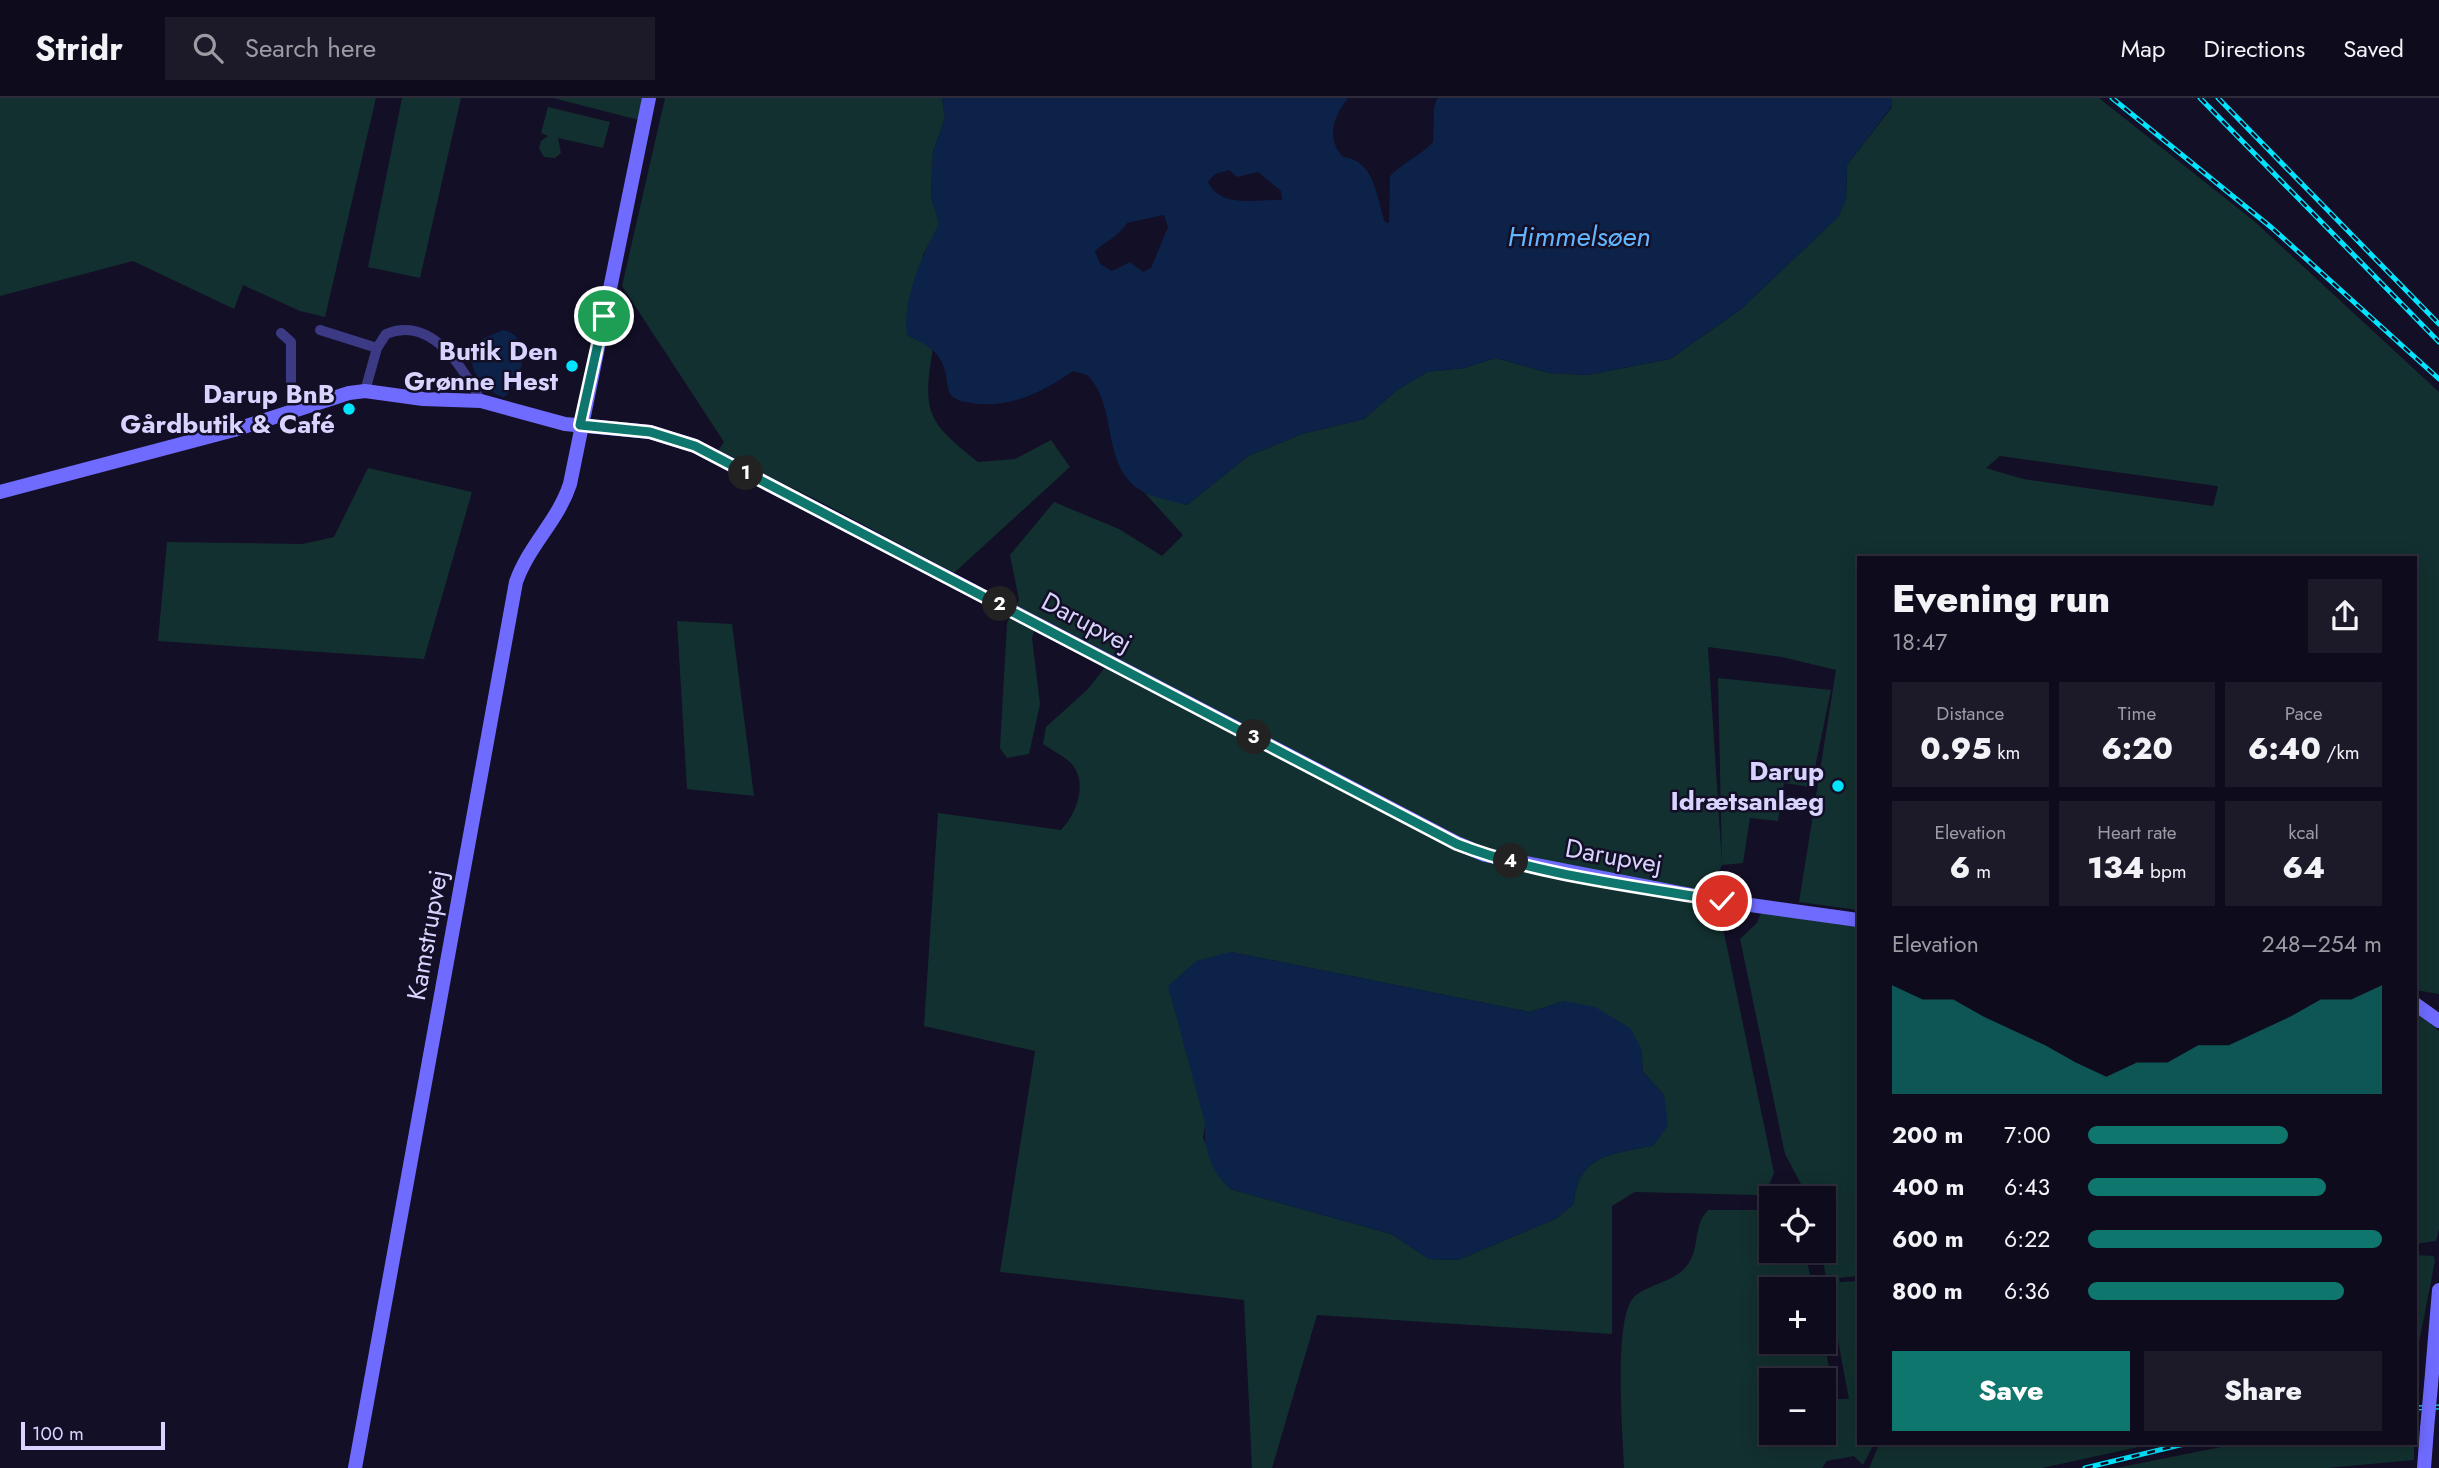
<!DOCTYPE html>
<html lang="en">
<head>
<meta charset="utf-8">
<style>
	body { margin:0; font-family:Jost,sans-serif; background:#1c1929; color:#f1f3f6; height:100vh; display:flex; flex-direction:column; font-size:26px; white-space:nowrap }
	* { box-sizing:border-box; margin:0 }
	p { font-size:23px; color:#9b9ba3 }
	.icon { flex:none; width:38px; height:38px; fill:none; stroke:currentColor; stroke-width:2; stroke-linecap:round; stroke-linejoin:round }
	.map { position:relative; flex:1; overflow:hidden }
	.drawer { position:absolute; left:1857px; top:458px; width:560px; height:889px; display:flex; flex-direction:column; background:#0e0b1c; border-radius:0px; box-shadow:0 4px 18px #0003,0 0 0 2px #2e2b3b }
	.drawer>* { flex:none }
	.controls { position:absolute; left:1759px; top:1088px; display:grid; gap:14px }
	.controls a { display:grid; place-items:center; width:77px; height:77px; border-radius:0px; background:#0e0b1c; box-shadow:0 4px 18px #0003,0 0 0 2px #2e2b3b; font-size:35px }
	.scale { position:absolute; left:21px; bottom:18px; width:144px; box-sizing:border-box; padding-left:7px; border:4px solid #d9d4ff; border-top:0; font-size:19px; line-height:24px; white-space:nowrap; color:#d9d4ff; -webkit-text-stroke:5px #130f26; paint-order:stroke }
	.pin { position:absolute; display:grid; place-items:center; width:60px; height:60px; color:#fff; margin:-30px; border:4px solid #fff; border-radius:50%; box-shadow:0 2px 7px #0007 }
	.km { position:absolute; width:35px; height:35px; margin:-18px; border-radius:50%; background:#222; color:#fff; font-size:19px; line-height:35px; text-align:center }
	.round { display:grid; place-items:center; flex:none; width:74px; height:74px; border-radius:0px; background:#1c1929 }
	.head { display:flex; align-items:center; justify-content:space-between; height:119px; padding:0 35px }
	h1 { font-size:38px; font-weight:800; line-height:52px }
	.stats { display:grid; grid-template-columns:repeat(3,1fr); gap:10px; height:119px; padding:7px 35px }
	.stats div { display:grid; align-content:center; border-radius:0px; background:#1c1929; text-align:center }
	.stats b { font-size:30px; font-weight:800 }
	.stats small { font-size:19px; font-weight:400 }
	.stats p { font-size:19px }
	.chart { height:196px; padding:14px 35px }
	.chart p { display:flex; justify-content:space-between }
	.chart svg { width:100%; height:126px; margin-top:7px; fill:#0f766e; opacity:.7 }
	.primary-button { display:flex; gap:14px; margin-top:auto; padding:14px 35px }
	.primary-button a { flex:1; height:80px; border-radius:0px; background:#0f766e; color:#fff; font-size:28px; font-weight:800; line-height:80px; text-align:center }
	.primary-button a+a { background:#1c1929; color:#f1f3f6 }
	ul { padding:0 35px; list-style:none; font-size:23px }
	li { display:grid; grid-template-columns:112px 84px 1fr; align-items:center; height:52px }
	li i { height:18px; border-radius:9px; background:#0f766e }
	header { display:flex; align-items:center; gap:42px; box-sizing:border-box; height:98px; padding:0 35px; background:#0e0b1c; border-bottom:2px solid #2e2b3b }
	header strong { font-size:33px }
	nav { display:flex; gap:38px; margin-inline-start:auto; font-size:24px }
	.search { width:490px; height:63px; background:#1c1929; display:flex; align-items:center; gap:18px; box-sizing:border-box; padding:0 24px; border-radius:0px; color:#9b9ba3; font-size:26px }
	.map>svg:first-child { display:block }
	.green { fill:#12302f; fill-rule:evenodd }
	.water { fill:#0c2248; fill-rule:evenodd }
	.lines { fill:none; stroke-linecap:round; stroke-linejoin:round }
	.street { stroke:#3d3a85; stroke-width:10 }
	.secondary { stroke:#6f6bff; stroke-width:14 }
	.rail-casing { stroke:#00e5ff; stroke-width:5 }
	.rail { stroke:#130f26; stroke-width:2.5; stroke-dasharray:8; stroke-linecap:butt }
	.secondary-bridge { stroke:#6f6bff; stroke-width:14 }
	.route-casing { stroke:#fff; stroke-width:14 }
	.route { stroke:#0f766e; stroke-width:9 }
	.poi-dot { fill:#00e5ff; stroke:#130f26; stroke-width:2.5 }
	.labels { text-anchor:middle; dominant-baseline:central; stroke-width:5; stroke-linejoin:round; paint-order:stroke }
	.poi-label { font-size:26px; font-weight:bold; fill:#d9d4ff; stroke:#130f26; text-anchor:end }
	.street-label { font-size:26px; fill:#d9d4ff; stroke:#130f26 }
	.water-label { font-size:28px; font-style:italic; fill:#62b6ff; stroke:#130f26 }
</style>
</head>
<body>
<header>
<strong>Stridr</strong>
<div class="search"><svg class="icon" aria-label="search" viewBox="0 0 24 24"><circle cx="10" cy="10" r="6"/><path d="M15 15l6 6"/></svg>Search here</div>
<nav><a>Map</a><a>Directions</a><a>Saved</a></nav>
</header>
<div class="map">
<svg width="2439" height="1370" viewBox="0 0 2439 1370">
	<rect width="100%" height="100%" fill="#130f26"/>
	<!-- green -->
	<g class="green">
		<polygon points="0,0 376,0 325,219 300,213 243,187 234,211 133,163 0,198"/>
		<polygon points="402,0 461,0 420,180 368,169"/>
		<polygon points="553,0 642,0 639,22"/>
		<path d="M 665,0 L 942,0 L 945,20 L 933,54 L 931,99 L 940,126 L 923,157 L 907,237 L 933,250 C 922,315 927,323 978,364 L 1015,361 L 1051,342 L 1070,369 L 954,475 L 819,403 L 717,354 L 724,344 L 622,188 Z"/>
		<path d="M 1891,0 L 2099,0 L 2254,123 L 2439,294 L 2439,896 L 2415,892 L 2415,460 L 1858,460 L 1858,812 L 1799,804 L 1836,572 L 1782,559 L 1708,549 L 1722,766 L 1718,580 L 1831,592 L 1811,689 L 1784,685 L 1778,723 L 1750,720 L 1743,765 L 1722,767 L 1708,795 L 1490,754 L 1038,521 L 1032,540 L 1040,606 L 1029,656 L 1007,660 L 1000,650 L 1007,525 L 1019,502 L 1010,457 L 1054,404 L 1119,431 L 1162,458 L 1183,437 L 1143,393 L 1187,407 L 1248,358 L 1302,336 L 1364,321 L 1397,292 L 1427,274 L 1464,270 L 1496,260 L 1549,275 L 1587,277 L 1670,261 L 1740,212 L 1838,119 L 1846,101 L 1847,67 L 1892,9 ZM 2000,358 L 2217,388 L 2218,389 L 2213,408 L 2023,381 L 1986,370 Z"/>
		<polygon points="548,9 610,24 603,50 558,40 561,55 555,60 544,59 539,50 541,43 548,38 541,35"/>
		<polygon points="368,370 472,394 424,561 158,543 167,444 303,446 334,439"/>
		<polygon points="677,523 732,526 754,698 687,691"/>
		<path d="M 1106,568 L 1451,750 L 1479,760 L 1718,806 L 1774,1075 L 1767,1092 L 1756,1097 L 1635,1094 L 1612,1108 L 1612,1236 L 1317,1217 L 1272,1370 L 1252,1370 L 1244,1202 L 1000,1174 L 1035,953 L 924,928 L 938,715 L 1061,732 C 1076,716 1089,685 1071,665 C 1064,658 1051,652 1043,646 L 1046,629 L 1088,591 ZM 1231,854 L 1530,914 L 1564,903 L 1641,950 L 1643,974 L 1664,997 L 1654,1047 C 1613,1057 1578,1055 1574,1106 L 1557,1120 L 1458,1162 L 1429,1161 L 1391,1136 L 1230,1091 L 1203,1040 Z"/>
		<path d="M 1761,815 L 1858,828 L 1858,1178 L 1839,1180 L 1840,1184 L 1858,1183 L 1858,1346 L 1874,1346 L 1863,1367 L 1854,1358 L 1827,1363 L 1822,1370 L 1624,1370 C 1623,1338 1613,1220 1634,1199 C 1649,1185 1675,1185 1688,1166 C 1700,1149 1693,1127 1708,1112 L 1771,1112 L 1771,1153 L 1805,1153 L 1813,1192 L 1771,1192 L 1771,1244 L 1824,1244 L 1835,1301 L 1849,1301 L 1821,1153 L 1824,1101 L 1809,1101 L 1785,1056 L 1740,841 L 1757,825 ZM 1771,1283 L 1824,1283 L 1824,1335 L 1771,1335 Z"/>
		<polygon points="2415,913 2439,933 2439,1132 2436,1143 2415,1146"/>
		<polygon points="2415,1157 2434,1158 2435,1163 2415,1265"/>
		<polygon points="1879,1346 2152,1346 2042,1370 1869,1370"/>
		<polygon points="2236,1346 2414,1346 2414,1362 2327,1370 2116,1370"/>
	</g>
	<!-- water -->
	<g class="water">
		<path d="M 942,0 L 1348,0 C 1333,19 1326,40 1343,59 C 1375,62 1376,99 1385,124 L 1389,125 L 1390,78 C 1404,64 1420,58 1433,44 L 1434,10 L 1437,0 L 1891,0 L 1892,8 L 1847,67 L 1846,101 L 1838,119 L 1740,212 L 1670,261 L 1587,277 L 1549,275 L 1496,260 L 1464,270 L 1427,274 L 1397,292 L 1364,321 L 1302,336 L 1248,358 L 1187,407 C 1172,403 1153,400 1140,392 C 1100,366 1119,309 1087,277 L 1073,273 C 1043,294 1009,311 972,305 C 965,304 957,303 952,298 C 947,292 947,284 946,277 C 941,253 927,247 907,237 C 902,200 922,158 939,126 L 931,99 L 933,54 L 945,20 ZM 1229,72 L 1237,79 L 1258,74 L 1281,93 L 1282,102 C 1257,101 1221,111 1208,84 L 1215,76 ZM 1164,117 L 1168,129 L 1151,170 L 1143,174 L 1130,164 L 1112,173 L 1100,166 L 1095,153 C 1106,143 1119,138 1127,125 Z"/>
		<path d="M 503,232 C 535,238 522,284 504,299 C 484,295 459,262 478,244 C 484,239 495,236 503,232 Z"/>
		<path d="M 1231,854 L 1530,914 L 1564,903 L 1595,909 L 1630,930 L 1641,950 L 1643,974 L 1664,997 L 1668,1027 L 1654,1047 C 1613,1057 1578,1055 1574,1106 L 1557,1120 L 1458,1162 L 1429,1161 L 1391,1136 L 1230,1091 C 1211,1074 1203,1050 1205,1025 L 1168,888 L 1196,863 Z"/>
	</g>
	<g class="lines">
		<!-- street -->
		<g class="street">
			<polyline points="320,232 377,250"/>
			<polyline points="281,235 291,244 291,306 294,314"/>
			<path d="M 365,293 L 377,250 L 386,236 C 432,217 463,270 481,303"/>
		</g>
		<!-- secondary -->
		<g class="secondary">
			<polyline points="0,394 234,332 349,295 365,293 423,301 481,303 565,326 650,334 695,348 1457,745 1485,757 1722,803 1858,822"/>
			<polyline points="2415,906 2439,923"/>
			<polyline points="2431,1287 2439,1192"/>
			<path d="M 355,1370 L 516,484 C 529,447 558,423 570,386 L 649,0"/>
			<polyline points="2424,1370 2427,1331"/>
		</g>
		<defs>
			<g id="rail">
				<polyline points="2112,0 2272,130 2439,281"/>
				<polyline points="2200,0 2439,244"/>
				<polyline points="2218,0 2439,226"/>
				<polyline points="2415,1310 2439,1309"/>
				<polyline points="2085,1370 2184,1346"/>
			</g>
		</defs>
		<!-- rail casing -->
		<use href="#rail" class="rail-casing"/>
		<!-- rail -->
		<use href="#rail" class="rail"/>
		<!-- secondary-bridge -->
		<polyline class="secondary-bridge" points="2427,1331 2431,1287"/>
	</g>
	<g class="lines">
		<defs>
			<path id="route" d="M 604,218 L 580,327 L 650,334 L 695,348 L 1457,746 C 1536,777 1637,788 1722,803"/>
		</defs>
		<!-- route casing -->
		<use href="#route" class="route-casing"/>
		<!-- route -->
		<use href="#route" class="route"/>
	</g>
	<!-- markers -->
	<g class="poi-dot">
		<circle cx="572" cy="268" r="7"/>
		<circle cx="349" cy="311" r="7"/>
		<circle cx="1838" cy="688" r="7"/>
	</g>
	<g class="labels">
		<!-- poi labels -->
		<g class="poi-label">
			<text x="558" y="253">Butik Den<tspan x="558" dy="30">Grønne Hest</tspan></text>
			<text x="335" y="296">Darup BnB<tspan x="335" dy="30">Gårdbutik &amp; Café</tspan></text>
			<text x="1824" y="673">Darup<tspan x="1824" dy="30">Idrætsanlæg</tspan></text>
		</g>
		<!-- street labels -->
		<g class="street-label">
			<text transform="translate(1087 524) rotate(28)">Darupvej</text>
			<text transform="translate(1614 758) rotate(10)">Darupvej</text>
			<text transform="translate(427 837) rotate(-80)">Kamstrupvej</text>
		</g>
		<!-- water labels -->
		<g class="water-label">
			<text x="1579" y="138">Himmelsøen</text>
		</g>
	</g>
</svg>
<div class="controls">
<a><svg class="icon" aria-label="locate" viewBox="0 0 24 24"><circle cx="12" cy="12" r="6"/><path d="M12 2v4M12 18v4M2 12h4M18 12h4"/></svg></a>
<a>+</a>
<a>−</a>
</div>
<div class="scale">100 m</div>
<div class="pin" style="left:604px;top:218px;background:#1e9e55"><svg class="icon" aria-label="arrive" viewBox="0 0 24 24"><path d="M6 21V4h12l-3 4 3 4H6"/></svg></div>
<div class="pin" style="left:1722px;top:803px;background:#d93025"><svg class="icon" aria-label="check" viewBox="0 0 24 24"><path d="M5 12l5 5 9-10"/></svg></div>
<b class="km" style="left:746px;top:375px">1</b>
<b class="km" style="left:1000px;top:506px">2</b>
<b class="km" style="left:1254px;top:639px">3</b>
<b class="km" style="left:1511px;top:763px">4</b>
<section class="drawer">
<div class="head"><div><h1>Evening run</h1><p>18:47</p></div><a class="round"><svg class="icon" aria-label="share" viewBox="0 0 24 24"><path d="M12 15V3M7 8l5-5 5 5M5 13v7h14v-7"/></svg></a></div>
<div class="stats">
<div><p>Distance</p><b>0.95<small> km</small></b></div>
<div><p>Time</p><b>6:20</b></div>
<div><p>Pace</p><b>6:40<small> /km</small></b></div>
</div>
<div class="stats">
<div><p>Elevation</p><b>6<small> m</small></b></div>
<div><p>Heart rate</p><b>134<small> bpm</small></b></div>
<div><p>kcal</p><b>64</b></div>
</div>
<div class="chart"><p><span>Elevation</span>248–254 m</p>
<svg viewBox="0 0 160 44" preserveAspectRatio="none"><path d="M0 44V6L10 11L20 11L30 17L40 22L50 27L60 33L70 38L80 33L90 33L100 27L110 27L120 22L130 17L140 11L150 11L160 6V44z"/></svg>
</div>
<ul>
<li><b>200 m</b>7:00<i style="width:68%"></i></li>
<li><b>400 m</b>6:43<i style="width:81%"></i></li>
<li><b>600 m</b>6:22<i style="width:100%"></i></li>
<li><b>800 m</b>6:36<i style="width:87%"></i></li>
</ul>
<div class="primary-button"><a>Save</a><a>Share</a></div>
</section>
</div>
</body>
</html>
